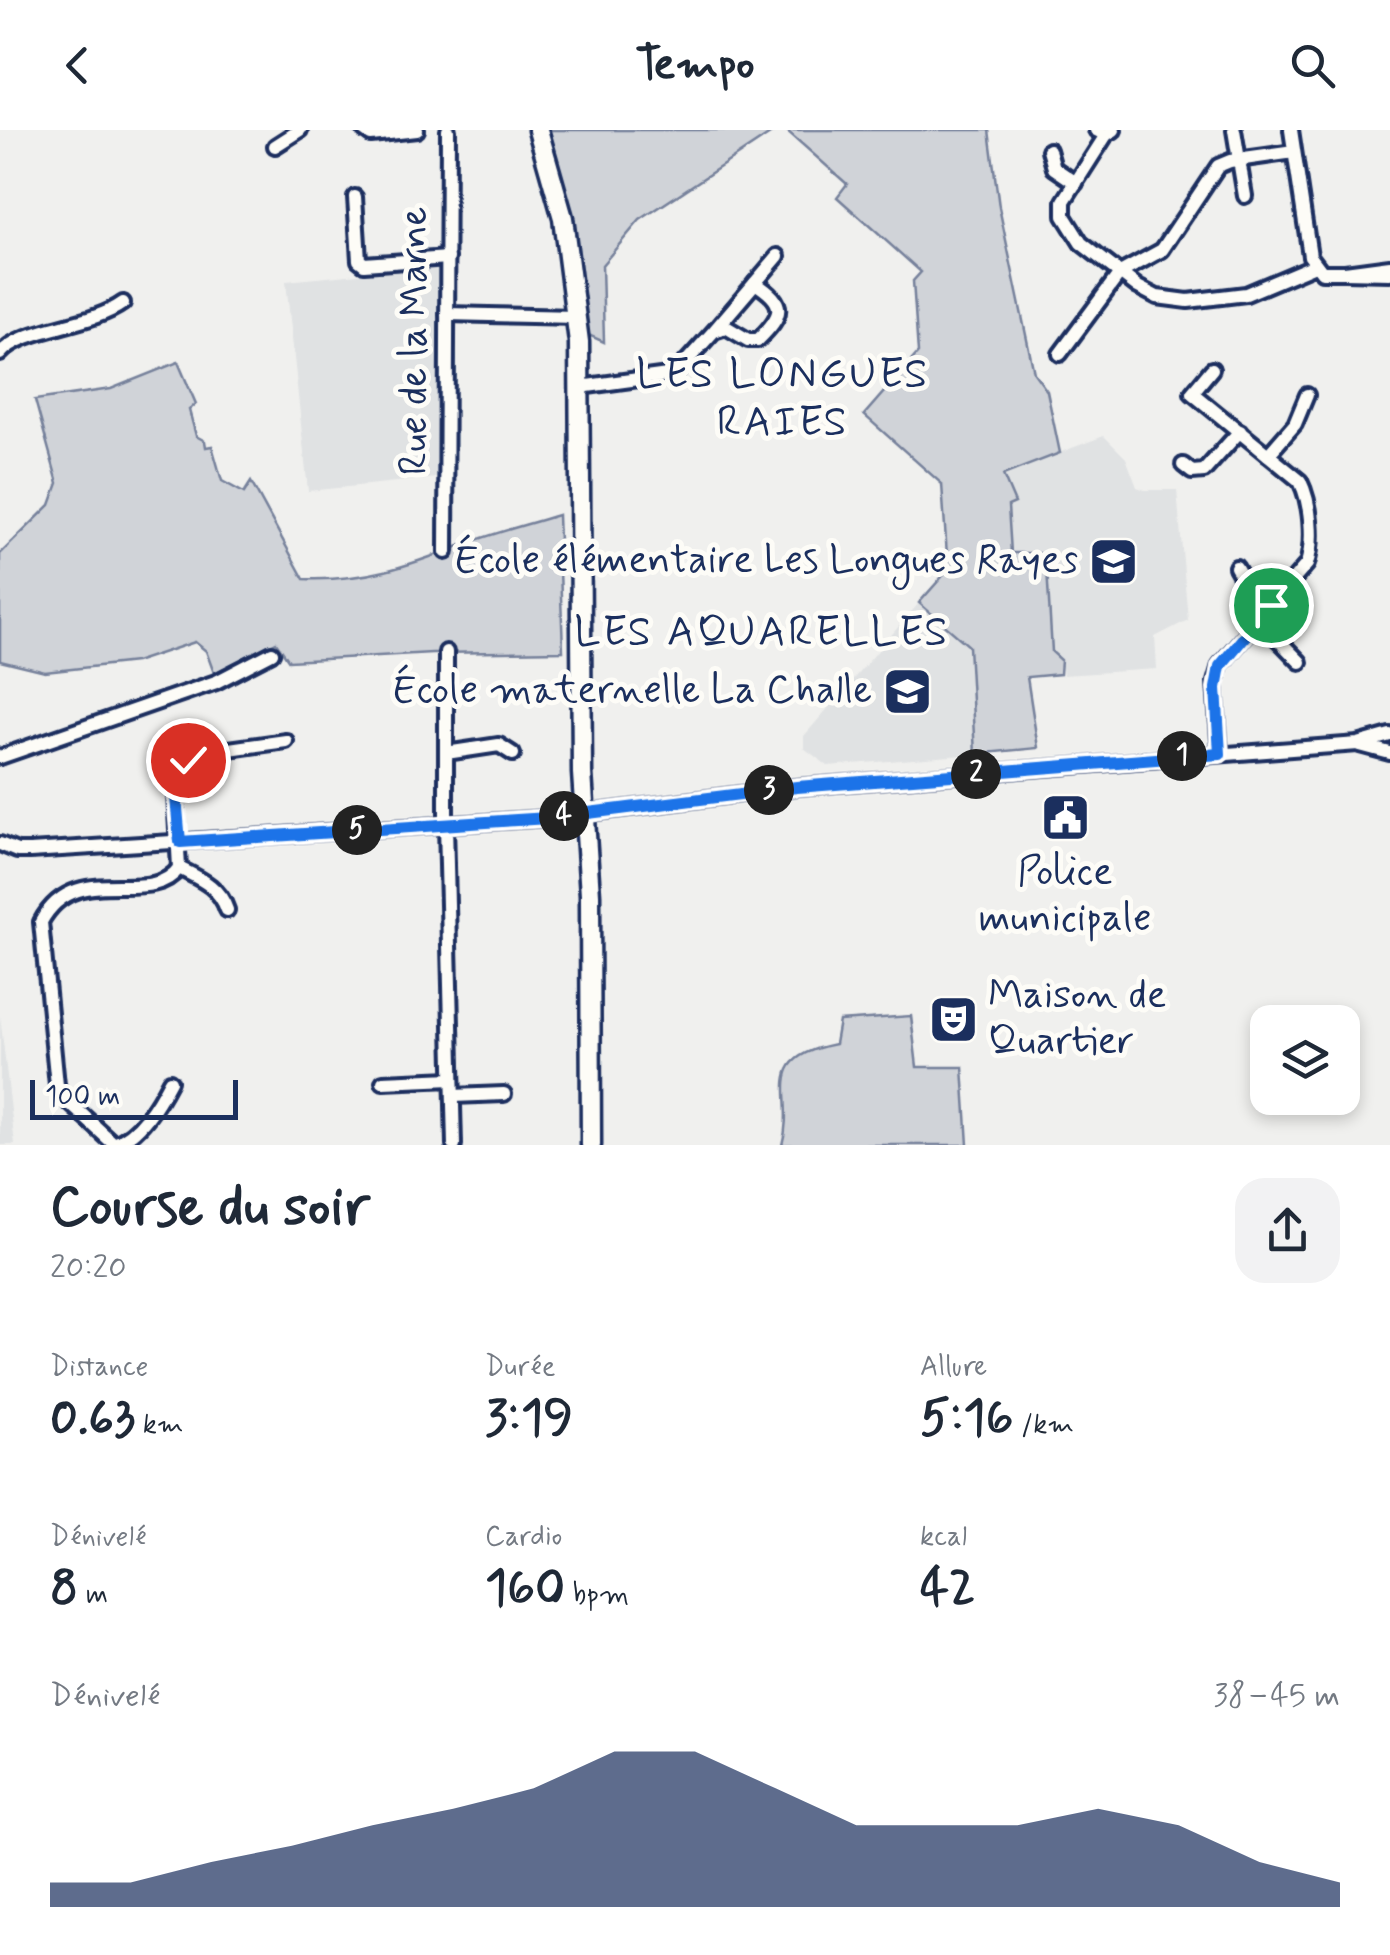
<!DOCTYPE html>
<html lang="fr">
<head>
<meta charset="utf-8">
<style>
	body { margin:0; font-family:Mynerve,sans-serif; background:#f2f2f3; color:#1f2937; height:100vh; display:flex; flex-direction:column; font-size:38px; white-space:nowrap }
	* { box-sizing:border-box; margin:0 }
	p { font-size:32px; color:#747a83 }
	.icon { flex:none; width:55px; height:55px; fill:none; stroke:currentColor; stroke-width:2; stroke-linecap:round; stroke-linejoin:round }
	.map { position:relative; height:1015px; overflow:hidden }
	.side { display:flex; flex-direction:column; background:#fff; flex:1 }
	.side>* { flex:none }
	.controls { position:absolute; left:1250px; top:875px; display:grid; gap:20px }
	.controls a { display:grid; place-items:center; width:110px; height:110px; border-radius:20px; background:#fff; box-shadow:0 5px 15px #0003; font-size:50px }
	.scale { position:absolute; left:30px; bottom:25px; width:208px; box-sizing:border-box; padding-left:10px; border:5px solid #1b2f5e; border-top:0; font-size:28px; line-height:35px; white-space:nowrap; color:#1b2f5e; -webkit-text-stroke:8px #fdfcf7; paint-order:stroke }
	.pin { position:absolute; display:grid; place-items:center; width:85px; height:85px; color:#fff; margin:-42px; border:5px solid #fff; border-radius:50%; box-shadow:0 2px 10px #0007 }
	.km { position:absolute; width:50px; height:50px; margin:-25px; border-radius:50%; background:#222; color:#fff; font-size:28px; line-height:50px; text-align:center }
	.round { display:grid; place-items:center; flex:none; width:105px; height:105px; border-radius:30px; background:#f2f2f3 }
	.summary { display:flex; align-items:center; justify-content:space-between; height:170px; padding:0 50px }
	h1 { font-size:55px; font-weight:800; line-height:75px }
	.figures { display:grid; grid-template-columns:repeat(3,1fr); gap:15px; height:170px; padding:10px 50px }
	.figures div { display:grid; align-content:center }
	.figures b { font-size:50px; font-weight:800 }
	.figures small { font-size:28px; font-weight:400 }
	.figures p { font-size:28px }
	.chart { height:280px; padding:20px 50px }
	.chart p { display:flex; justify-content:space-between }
	.chart svg { width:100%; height:180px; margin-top:10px; fill:#1b2f5e; opacity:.7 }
	header { display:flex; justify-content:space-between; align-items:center; height:130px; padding:0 50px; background:#fff; font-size:45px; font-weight:800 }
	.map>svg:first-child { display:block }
	.built { fill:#e0e2e3 }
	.green { fill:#d0d3d8; stroke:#76819b; stroke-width:2.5 }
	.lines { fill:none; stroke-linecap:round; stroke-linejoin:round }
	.street-casing { stroke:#1b2f5e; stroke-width:20 }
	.secondary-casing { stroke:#1b2f5e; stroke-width:25 }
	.street { stroke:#fdfcf7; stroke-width:12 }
	.secondary { stroke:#fdfcf7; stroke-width:18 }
	.route-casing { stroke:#fff; stroke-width:20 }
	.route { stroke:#1a73e8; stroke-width:12 }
	.labels { text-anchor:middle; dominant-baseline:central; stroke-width:10; stroke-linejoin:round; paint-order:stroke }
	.street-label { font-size:40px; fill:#1b2f5e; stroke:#fdfcf7 }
	.poi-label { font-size:40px; fill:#1b2f5e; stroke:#fdfcf7; text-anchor:end }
	.neighbourhood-label { font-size:42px; letter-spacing:2.5px; fill:#1b2f5e; stroke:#fdfcf7 }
</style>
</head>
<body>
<header><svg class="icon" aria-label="back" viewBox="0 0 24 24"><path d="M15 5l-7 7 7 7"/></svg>Tempo<svg class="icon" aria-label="search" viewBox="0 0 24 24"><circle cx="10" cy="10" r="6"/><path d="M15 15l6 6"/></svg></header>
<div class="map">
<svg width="1390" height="1015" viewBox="0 0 1390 1015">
	<rect width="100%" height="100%" fill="#f0f0ee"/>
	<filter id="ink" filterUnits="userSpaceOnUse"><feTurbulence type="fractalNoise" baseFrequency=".01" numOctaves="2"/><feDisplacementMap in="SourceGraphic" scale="20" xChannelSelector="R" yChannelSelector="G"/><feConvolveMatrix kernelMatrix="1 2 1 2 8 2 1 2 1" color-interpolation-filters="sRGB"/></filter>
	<g filter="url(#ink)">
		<!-- built -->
		<g class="built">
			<polygon points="440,136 436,348 308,361 286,151"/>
			<polygon points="1104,306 1126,328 1137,357 1145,360 1177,360 1188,490 1155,507 1157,539 1063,545 1061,530 1052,523 1046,438 1038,422 1011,424 1008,375 1014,374 1002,344"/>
			<polygon points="919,473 969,516 975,624 828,636 804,618 804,606"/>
			<polygon points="0,886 15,1015 0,1015"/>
		</g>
		<!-- green -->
		<g class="green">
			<polygon points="547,0 776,0 640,90 602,135 604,212 586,204 574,97"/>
			<polygon points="786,0 989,0 999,77 1034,243 1047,261 1060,323 1003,345 1015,373 1008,376 1011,423 1039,423 1047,438 1052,522 1061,530 1060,544 1027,547 1038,618 975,624 969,516 919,473 948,440 942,354 864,285 918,223 913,151 921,142 837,67 847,54"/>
			<path d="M 178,232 L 196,274 L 189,280 L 196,306 L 205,311 L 206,317 L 212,316 L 222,351 L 244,363 L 251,352 L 304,449 C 365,451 406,437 462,415 C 493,403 526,395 558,385 L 563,521 L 432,523 L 289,531 L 276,512 L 214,543 L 206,521 L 195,512 L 135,532 L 45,542 L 0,531 L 0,424 L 50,375 L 58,353 L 35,270 L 111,259 Z"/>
			<path d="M 911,886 L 917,937 L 963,937 L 968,1015 L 782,1015 C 797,964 758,929 835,914 L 839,891 Z"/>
		</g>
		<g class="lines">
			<defs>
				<g id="street">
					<polyline points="364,0 371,5 417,0"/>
					<polyline points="1096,0 1106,5 1114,0"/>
					<polyline points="1234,0 1245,66"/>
					<polyline points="1291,0 1310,126 1322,142 1345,142"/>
					<polyline points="1106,5 1064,71 1064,86 1081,113 1138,157 1157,167 1188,171 1246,164 1315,135"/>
					<polyline points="275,16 300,0"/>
					<polyline points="1049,20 1054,38 1076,53"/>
					<polyline points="355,67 359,130 364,134 448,128"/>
					<polyline points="1390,136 1345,142 1390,143"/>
					<polyline points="755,153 778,126"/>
					<polyline points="447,184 577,187"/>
					<path d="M 0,224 C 22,197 90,197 123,173"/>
					<polyline points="1060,224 1120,143 1162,120 1218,36 1230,31 1294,22"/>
					<path d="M 1212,239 L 1192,263 L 1300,351 C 1311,373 1314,410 1307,434 L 1220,535 L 1215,552 L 1220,624"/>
					<path d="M 580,257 L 675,244 L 714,201 L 726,197 L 748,210 L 758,210 C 783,185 788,174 755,153 L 714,201"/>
					<polyline points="1268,325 1295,294 1307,265"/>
					<polyline points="1183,335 1192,342 1204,341 1240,301"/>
					<polyline points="446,422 448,0"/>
					<polyline points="1236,437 1244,451 1271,475"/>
					<polyline points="1258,489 1300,532"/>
					<polyline points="446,522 446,695 454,1015"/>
					<polyline points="1360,615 1390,623"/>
					<polyline points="446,623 499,615 513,624"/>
					<polyline points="0,627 216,552 272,523"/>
					<polyline points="0,714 17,721 30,721 549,688 797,657 1358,614 1390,605"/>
					<polyline points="179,738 174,644 179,634 215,621 286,611"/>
					<path d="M 170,951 C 158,974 140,1005 114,1014 L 62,966 L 57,955 L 41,792 C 76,727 149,779 179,738 C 200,749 219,756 227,780"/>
					<polyline points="383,952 452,949"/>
					<polyline points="453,966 504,964"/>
				</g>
				<polyline id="secondary" points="538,0 563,88 579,212 582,643 590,765 591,1015"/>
			</defs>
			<!-- street casing -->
			<use href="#street" class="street-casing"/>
			<!-- secondary casing -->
			<use href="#secondary" class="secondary-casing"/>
			<!-- street -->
			<use href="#street" class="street"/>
			<!-- secondary -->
			<use href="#secondary" class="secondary"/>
		</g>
	</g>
	<g class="lines" filter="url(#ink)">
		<defs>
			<polyline id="route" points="188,630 179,634 174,644 180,712 548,688 797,657 1220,624 1216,558 1220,536 1271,475"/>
		</defs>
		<!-- route casing -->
		<use href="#route" class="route-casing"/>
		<!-- route -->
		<use href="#route" class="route"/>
	</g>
	<!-- icons -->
	<defs>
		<symbol id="school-square" viewBox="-11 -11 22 22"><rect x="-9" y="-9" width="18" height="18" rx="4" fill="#1b2f5e" stroke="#fdfcf7"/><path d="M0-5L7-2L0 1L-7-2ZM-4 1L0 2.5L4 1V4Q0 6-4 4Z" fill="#fff"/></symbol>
		<symbol id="civic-square" viewBox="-11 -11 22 22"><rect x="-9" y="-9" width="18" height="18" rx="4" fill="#1b2f5e" stroke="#fdfcf7"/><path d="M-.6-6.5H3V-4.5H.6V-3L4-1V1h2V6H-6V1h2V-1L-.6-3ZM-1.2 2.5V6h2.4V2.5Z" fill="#fff"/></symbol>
		<symbol id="theatre-square" viewBox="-11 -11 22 22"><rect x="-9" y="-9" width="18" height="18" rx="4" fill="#1b2f5e" stroke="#fdfcf7"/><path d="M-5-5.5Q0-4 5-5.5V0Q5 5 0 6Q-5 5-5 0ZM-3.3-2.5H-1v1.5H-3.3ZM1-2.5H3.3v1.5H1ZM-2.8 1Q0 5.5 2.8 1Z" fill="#fff"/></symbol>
	</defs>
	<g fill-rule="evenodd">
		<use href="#school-square" x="1086" y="404" width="55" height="55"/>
		<use href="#school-square" x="880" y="534" width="55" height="55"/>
		<use href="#civic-square" x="1038" y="660" width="55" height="55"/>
		<use href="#theatre-square" x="926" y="862" width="55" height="55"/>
	</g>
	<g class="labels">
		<!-- street labels -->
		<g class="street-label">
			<text transform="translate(415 211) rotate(-90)">Rue de la Marne</text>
		</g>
		<!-- poi labels -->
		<g class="poi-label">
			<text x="1078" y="431">École élémentaire Les Longues Rayes</text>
			<text x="872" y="561">École maternelle La Challe</text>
			<text x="1065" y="743" text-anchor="middle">Police<tspan x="1065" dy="46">municipale</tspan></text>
			<text x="988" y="866" text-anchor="start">Maison de<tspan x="988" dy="46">Quartier</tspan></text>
		</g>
		<!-- neighbourhood labels -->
		<g class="neighbourhood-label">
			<text x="783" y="245">LES LONGUES<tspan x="783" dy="48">RAIES</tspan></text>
			<text x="762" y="503">LES AQUARELLES</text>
		</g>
	</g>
</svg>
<div class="controls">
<a><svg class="icon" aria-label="layers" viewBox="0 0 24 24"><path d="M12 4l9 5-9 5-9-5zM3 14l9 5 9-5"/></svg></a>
</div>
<div class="scale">100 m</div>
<div class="pin" style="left:1271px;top:475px;background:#1e9e55"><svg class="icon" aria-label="arrive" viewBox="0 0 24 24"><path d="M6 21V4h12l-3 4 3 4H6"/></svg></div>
<div class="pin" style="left:188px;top:630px;background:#d93025"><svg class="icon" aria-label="check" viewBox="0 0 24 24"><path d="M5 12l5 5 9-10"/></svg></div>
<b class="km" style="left:1182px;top:626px">1</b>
<b class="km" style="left:976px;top:644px">2</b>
<b class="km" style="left:769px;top:660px">3</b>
<b class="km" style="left:564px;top:686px">4</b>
<b class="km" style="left:357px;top:700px">5</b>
</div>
<section class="side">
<div class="summary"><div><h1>Course du soir</h1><p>20:20</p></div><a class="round"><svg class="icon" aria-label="share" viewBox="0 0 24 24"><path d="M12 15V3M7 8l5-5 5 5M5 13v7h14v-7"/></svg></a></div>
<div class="figures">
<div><p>Distance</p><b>0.63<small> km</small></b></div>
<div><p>Durée</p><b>3:19</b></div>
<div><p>Allure</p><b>5:16<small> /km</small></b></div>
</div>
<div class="figures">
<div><p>Dénivelé</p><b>8<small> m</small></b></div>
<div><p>Cardio</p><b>160<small> bpm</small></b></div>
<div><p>kcal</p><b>42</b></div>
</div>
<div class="chart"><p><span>Dénivelé</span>38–45 m</p>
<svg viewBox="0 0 160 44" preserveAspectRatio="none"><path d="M0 44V38L10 38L20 33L30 29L40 24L50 20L60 15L70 6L80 6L90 15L100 24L110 24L120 24L130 20L140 24L150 33L160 38V44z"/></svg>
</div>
</section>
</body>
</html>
